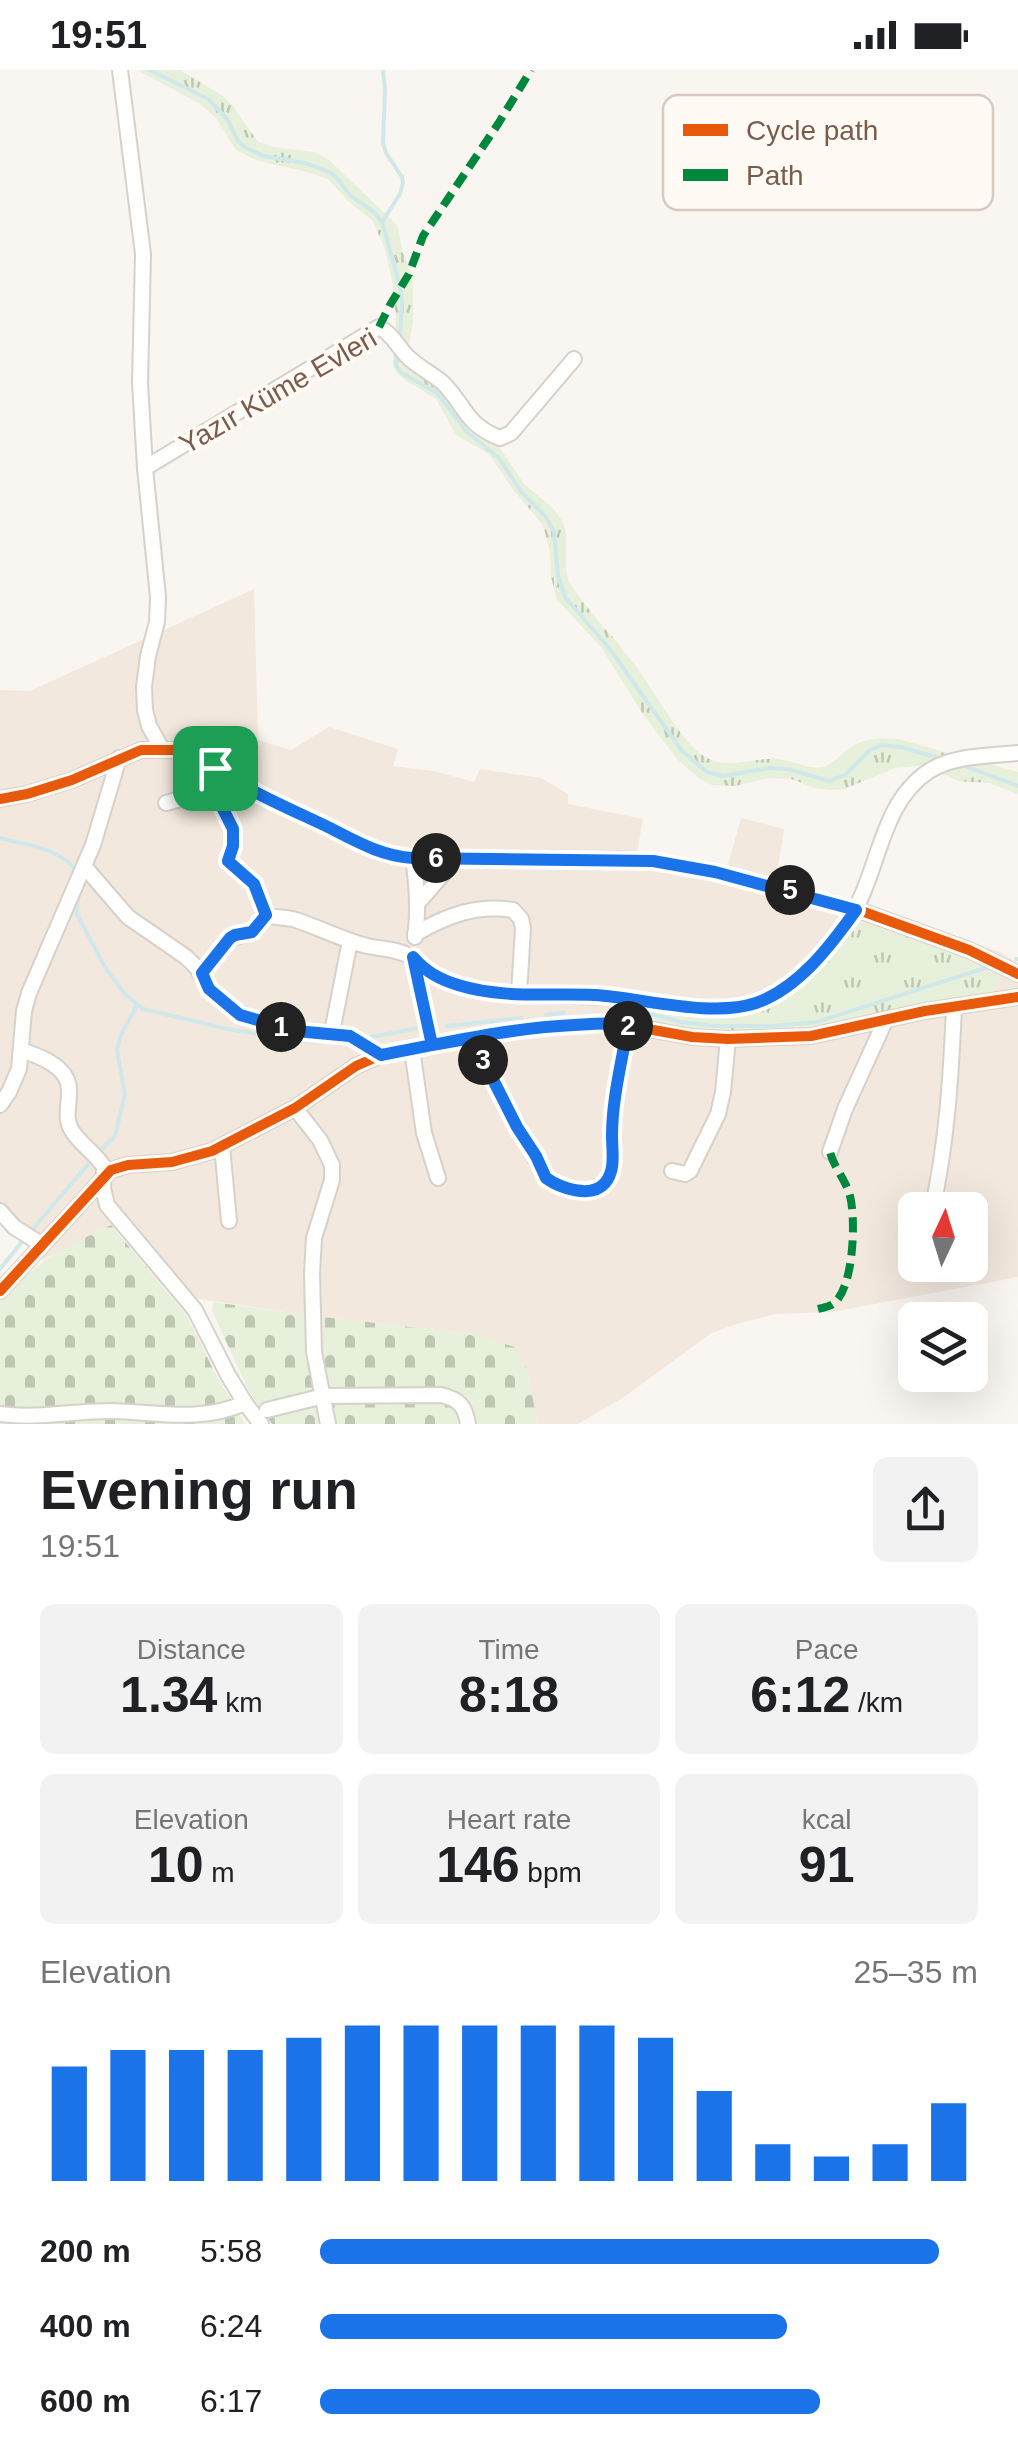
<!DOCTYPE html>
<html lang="en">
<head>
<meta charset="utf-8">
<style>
	body { margin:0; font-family:Helvetica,sans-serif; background:#f2f2f2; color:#202124; height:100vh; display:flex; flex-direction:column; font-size:38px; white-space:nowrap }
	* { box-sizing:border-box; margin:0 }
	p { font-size:32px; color:#757577 }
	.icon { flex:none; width:55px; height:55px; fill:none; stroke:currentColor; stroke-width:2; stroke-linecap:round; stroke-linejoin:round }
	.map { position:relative; height:1354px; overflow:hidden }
	.panel { display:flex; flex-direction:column; background:#fff; flex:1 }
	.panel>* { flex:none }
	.needle { width:65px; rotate:4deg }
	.tools { position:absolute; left:898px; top:1122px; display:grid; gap:20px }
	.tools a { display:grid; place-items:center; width:90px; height:90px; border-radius:15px; background:#fff; box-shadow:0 10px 40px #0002; font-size:50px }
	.pin { position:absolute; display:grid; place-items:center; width:85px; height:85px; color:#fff; margin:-42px; border-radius:20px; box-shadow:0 5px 15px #0006 }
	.km { position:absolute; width:50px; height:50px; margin:-25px; border-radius:50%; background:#222; color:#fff; font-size:28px; line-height:50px; text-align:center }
	.round { display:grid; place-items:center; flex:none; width:105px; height:105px; border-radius:15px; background:#f2f2f2 }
	.headline { display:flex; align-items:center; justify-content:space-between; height:170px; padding:0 40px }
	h1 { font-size:55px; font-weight:600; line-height:75px }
	.stats { display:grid; grid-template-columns:repeat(3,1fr); gap:15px; height:170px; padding:10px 40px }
	.stats div { display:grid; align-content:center; border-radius:15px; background:#f2f2f2; text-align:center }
	.stats b { font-size:50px; font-weight:600 }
	.stats small { font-size:28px; font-weight:400 }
	.stats p { font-size:28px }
	.chart { height:280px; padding:20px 40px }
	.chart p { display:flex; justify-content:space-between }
	.chart svg { width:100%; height:180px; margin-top:10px; stroke:#1a73e8; stroke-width:6 }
	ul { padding:0 40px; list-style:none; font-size:32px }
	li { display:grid; grid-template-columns:160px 120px 1fr; align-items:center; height:75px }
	li i { height:25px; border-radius:12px; background:#1a73e8 }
	.status { display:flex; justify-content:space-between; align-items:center; height:70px; padding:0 50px; background:#fff; direction:ltr }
	.status svg { height:28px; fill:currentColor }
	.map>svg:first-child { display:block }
	.residential { fill:#f2e8de; fill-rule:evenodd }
	.grass { fill:url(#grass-tufts) }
	.cemetery { fill:url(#cemetery-stones) }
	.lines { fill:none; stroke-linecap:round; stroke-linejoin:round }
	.stream { stroke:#d0e8ea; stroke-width:4 }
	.minor-casing { stroke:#d7d1cb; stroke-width:18 }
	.minor { stroke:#fefefd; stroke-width:14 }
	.quiet { stroke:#00873e; stroke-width:8; stroke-dasharray:15 8; stroke-linecap:butt }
	.cycleway-casing { stroke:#fffaf3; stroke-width:16 }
	.cycleway { stroke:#e8590c; stroke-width:10 }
	.route-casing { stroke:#fff; stroke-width:20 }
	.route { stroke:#1a73e8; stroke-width:12 }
	.labels { text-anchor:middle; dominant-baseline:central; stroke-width:8; stroke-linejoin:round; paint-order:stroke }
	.street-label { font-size:28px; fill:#7a5c4d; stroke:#fffaf3 }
	.key { fill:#fffaf3; stroke:#d7cbc1; stroke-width:2.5 }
	.key-label { font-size:28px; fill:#7a5c4d }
</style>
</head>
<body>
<div class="status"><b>19:51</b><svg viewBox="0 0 49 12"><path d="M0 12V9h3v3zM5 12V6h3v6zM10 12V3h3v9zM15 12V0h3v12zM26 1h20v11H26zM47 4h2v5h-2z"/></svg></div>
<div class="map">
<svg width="1018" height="1354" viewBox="0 0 1018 1354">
	<defs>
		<pattern id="grass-tufts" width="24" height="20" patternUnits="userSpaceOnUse" patternTransform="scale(2.5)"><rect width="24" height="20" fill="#e7f0db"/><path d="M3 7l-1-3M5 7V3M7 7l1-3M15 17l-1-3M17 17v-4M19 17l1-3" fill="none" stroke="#c0c6b4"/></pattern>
		<pattern id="cemetery-stones" width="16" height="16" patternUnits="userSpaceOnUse" patternTransform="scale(2.5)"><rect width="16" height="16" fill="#e7f0db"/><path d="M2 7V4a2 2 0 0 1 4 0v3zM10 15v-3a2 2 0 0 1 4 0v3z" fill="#c0c6b4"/></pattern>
	</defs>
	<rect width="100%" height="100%" fill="#f9f5f0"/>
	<!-- residential -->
	<path class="residential" d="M 254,519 L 258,670 L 291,680 L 329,657 L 398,679 L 393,696 L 433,701 L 474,712 L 480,699 L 541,708 L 568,724 L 568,734 L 643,749 L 637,782 L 728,795 L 741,748 L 784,759 L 776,809 L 848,829 L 1000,882 L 1018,893 L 1018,1207 L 832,1242 L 775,1244 L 730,1256 L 710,1264 L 624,1327 L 578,1354 L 538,1354 L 527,1301 L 473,1264 L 305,1245 L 194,1228 L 123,1146 L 111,1155 L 43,1190 L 0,1151 L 0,620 L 30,621 ZM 915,1140 L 970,1140 L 970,1195 L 915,1195 Z"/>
	<!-- grass -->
	<g class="grass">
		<path d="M 137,0 L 180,0 L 223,26 L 232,35 L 258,72 L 273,77 L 314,82 L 328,89 L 398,156 L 402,181 L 413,206 L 413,252 L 406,289 L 445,322 L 468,355 L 498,375 L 524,414 L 554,439 L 563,452 L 566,462 L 566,499 L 568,510 L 575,521 C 596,550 622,576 642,605 C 658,628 684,677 709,689 C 729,699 756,687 777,689 C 791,690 809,700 822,697 C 832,695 839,686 847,680 C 863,667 879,668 898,669 L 1018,702 L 1018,724 L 989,713 L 958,711 L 927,695 L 895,698 L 844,719 L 830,720 L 816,718 L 791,709 L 769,708 L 735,716 L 712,715 L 700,709 L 678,690 L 644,646 L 601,577 L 557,530 L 551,507 L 550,482 L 543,455 L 514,421 L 489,384 L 456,365 L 436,329 L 402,308 L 396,302 L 393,294 L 396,250 L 393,214 L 385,179 L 372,150 L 349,132 L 328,109 L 304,101 L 258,91 L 236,80 L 216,48 L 200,34 Z"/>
		<polygon points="859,853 879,856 966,885 1000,901 1001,905 989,926 829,959 712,964 627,949 626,933 700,945 734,944 771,937 783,931 804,912 828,888 852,857"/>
	</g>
	<!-- cemetery -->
	<g class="cemetery">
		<path d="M 111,1155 L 187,1246 L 215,1303 L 245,1354 L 0,1354 L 0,1231 C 38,1190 62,1179 111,1155 Z"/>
		<polygon points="213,1232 305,1245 473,1264 518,1278 527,1301 538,1354 272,1354 249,1321 212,1241"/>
	</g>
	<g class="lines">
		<!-- stream -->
		<g class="stream">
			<polyline points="150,0 208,29 227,49 238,71 246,78 264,86 305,93 327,101 336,107 351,126 374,142 382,152 400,216 402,230 400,267"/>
			<polyline points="382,152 400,124 403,113 402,107 386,83 383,73 385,21 383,0"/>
			<polyline points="396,282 396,296 402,303 437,323 468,363 499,388 521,422 546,447 554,462 558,506 565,527 609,578 682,681 707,702 724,706 769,698 787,699 829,711 845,705 869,681 881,675 901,677 935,687"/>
			<polyline points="967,697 1018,716"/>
			<path d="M 0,768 C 25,775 61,778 76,801"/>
			<polyline points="78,826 77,844 106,899 125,924 143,939 227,959 304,971 349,973"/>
			<polyline points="1016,889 1018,889"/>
			<polyline points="623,936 681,952 713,956 772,956 817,952 985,898"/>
			<polyline points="546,945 563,943"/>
			<polyline points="447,956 521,948"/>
			<polyline points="366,968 419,958"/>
			<polyline points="103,1078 115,1066 125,1024 117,980 120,967 137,935"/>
			<polyline points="32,1160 89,1093"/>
			<polyline points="0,1199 25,1168"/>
		</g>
		<defs>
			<g id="minor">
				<polyline points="120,0 143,184 140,313 145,398 158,527 157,552 148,586 144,617 145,640 149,656 162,679"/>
				<path d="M 145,398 L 379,257 C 391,263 397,275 406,285 C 417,297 432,303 444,314 C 466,337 466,355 500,368 L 511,363 L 574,289"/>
				<path d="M 215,698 L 222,737 L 233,759 L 233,776 L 227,791 L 254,813 L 266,845 C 276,848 286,847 296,850 C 320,858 343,870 367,876 C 381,879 399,879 411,887 C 416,890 418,894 422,897 C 436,910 459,917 478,920 C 528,929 579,923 629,929 C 668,933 721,945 758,932 C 794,919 837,874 855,840 C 880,794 882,732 929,701 C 954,685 989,686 1018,683"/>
				<polyline points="0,729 27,724 72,710 141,680 173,680 192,684 250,720 362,775 389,785 413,788 627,789 653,791 715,801 856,839 969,880 1018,904"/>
				<polyline points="166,733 217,719"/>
				<path d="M 413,788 C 417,815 419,840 415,867"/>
				<polyline points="84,796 128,847 186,887 197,898 209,919 231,939 263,953 296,961 332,962 350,966 381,985"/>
				<polyline points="418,833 457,788"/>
				<path d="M 415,864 C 446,846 476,834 513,840 L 521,849 L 523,858 L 519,924"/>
				<polyline points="413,888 433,975"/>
				<polyline points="202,903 230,869 252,862 266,845"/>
				<polyline points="332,962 350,871"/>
				<path d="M 471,968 L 546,1108 C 560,1118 591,1129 605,1113 C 616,1099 611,1082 612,1066 C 613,1029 622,992 628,955"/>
				<polyline points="412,979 424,1063 438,1108"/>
				<path d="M 21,980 C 39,986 68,996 69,1019 C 70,1034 64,1046 71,1059 C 79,1074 95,1082 104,1097 L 103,1118 L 107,1135 L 195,1240 L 228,1305 L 245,1333 L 261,1354"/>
				<polyline points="0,1035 9,1022 19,999 24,941 29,923 93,775 119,688"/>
				<polyline points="295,1038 320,1070 332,1095 332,1110 314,1168 312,1203 314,1282 328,1354"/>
				<polyline points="222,1076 229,1151"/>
				<polyline points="830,1082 845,1039 886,949"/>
				<polyline points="672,1101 685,1104 690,1101 718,1044 723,1022 728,969"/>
				<path d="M 932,1140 C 947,1073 951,1006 954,937"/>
				<polyline points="0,1141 14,1157 41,1174"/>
				<polyline points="0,1221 111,1100 128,1095 172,1092 212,1081 295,1038 356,996 381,985 524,958 570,955 620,954 692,967 728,969 811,966 925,941 1018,927"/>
				<path d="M 267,1340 L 324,1326 L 441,1325 C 459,1329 465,1336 468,1354"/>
				<path d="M 0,1344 C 38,1349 74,1341 111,1341 C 159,1342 199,1353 245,1333"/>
			</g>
		</defs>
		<!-- minor casing -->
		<use href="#minor" class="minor-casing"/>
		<!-- minor -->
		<use href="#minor" class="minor"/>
		<!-- quiet -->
		<g class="quiet">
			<polyline points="379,257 390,235 409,204 423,166 498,54 531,0"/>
			<path d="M 818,1239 C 822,1238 829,1237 833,1234 C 854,1219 856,1149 850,1126 C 846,1110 834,1098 830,1082"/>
		</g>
		<defs>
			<g id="cycleway">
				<polyline points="0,729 27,724 72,710 141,680 173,680 192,684 250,720 362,775 389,785 413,788 627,789 653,791 715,801 856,839 969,880 1018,904"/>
				<polyline points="0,1221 111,1100 128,1095 172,1092 212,1081 295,1038 356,996 381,985 524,958 570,955 620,954 692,967 728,969 811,966 925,941 1018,927"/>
			</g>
		</defs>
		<!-- cycleway casing -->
		<use href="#cycleway" class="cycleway-casing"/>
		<!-- cycleway -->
		<use href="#cycleway" class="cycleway"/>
	</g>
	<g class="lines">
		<defs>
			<path id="route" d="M 215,698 L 222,737 L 233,759 L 233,776 L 228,791 L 254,814 L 266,845 L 252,862 L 235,865 L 230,868 L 202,903 L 209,919 L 240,945 L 296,961 L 350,966 L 381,985 C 445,973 509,958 574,955 C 592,954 610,952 628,955 C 622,991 612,1029 612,1066 C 612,1082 616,1100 605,1113 C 591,1129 560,1118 546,1108 L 536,1086 L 517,1057 L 472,968 L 432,975 L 413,887 C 426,902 439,909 458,915 C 503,929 550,923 595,925 C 643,928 711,948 756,933 C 799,918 831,875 856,840 L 715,802 L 653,791 L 413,788 C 380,786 354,770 326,756 C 288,738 250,722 215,698"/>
		</defs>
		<!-- route casing -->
		<use href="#route" class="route-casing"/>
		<!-- route -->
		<use href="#route" class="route"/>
	</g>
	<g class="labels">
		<!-- street labels -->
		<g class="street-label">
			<text transform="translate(278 321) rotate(-30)">Yazır Küme Evleri</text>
		</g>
	</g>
	<!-- legend -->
	<rect x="663" y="25" width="330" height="115" rx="15" class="key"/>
	<rect x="683" y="54" width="45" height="12" fill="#e8590c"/>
	<rect x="683" y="99" width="45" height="12" fill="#00873e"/>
	<g class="key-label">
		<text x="746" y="70">Cycle path</text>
		<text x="746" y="115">Path</text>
	</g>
</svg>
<div class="tools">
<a><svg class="needle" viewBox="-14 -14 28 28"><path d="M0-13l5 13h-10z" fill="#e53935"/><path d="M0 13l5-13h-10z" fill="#757577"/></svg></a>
<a><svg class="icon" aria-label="layers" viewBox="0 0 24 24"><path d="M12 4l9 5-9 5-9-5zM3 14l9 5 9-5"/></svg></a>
</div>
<div class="pin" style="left:215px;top:698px;background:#1e9e55"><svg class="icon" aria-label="arrive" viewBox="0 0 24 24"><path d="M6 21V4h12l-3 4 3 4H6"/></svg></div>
<b class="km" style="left:281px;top:957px">1</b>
<b class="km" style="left:628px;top:956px">2</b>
<b class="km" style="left:483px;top:990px">3</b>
<b class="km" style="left:790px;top:820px">5</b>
<b class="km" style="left:436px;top:788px">6</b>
</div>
<section class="panel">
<div class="headline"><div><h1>Evening run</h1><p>19:51</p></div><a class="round"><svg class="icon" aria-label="share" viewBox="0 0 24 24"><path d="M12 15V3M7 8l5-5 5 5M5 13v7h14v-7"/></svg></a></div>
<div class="stats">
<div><p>Distance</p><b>1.34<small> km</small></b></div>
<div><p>Time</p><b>8:18</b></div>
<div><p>Pace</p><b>6:12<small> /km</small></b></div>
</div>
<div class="stats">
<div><p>Elevation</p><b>10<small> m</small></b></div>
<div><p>Heart rate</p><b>146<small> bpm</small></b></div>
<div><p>kcal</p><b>91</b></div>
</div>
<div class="chart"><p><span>Elevation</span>25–35 m</p>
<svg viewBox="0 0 160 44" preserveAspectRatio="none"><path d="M5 44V16M15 44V12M25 44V12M35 44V12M45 44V9M55 44V6M65 44V6M75 44V6M85 44V6M95 44V6M105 44V9M115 44V22M125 44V35M135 44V38M145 44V35M155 44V25"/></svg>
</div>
<ul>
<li><b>200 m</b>5:58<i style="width:94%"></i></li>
<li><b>400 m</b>6:24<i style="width:71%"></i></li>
<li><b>600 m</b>6:17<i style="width:76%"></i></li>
</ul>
</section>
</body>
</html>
